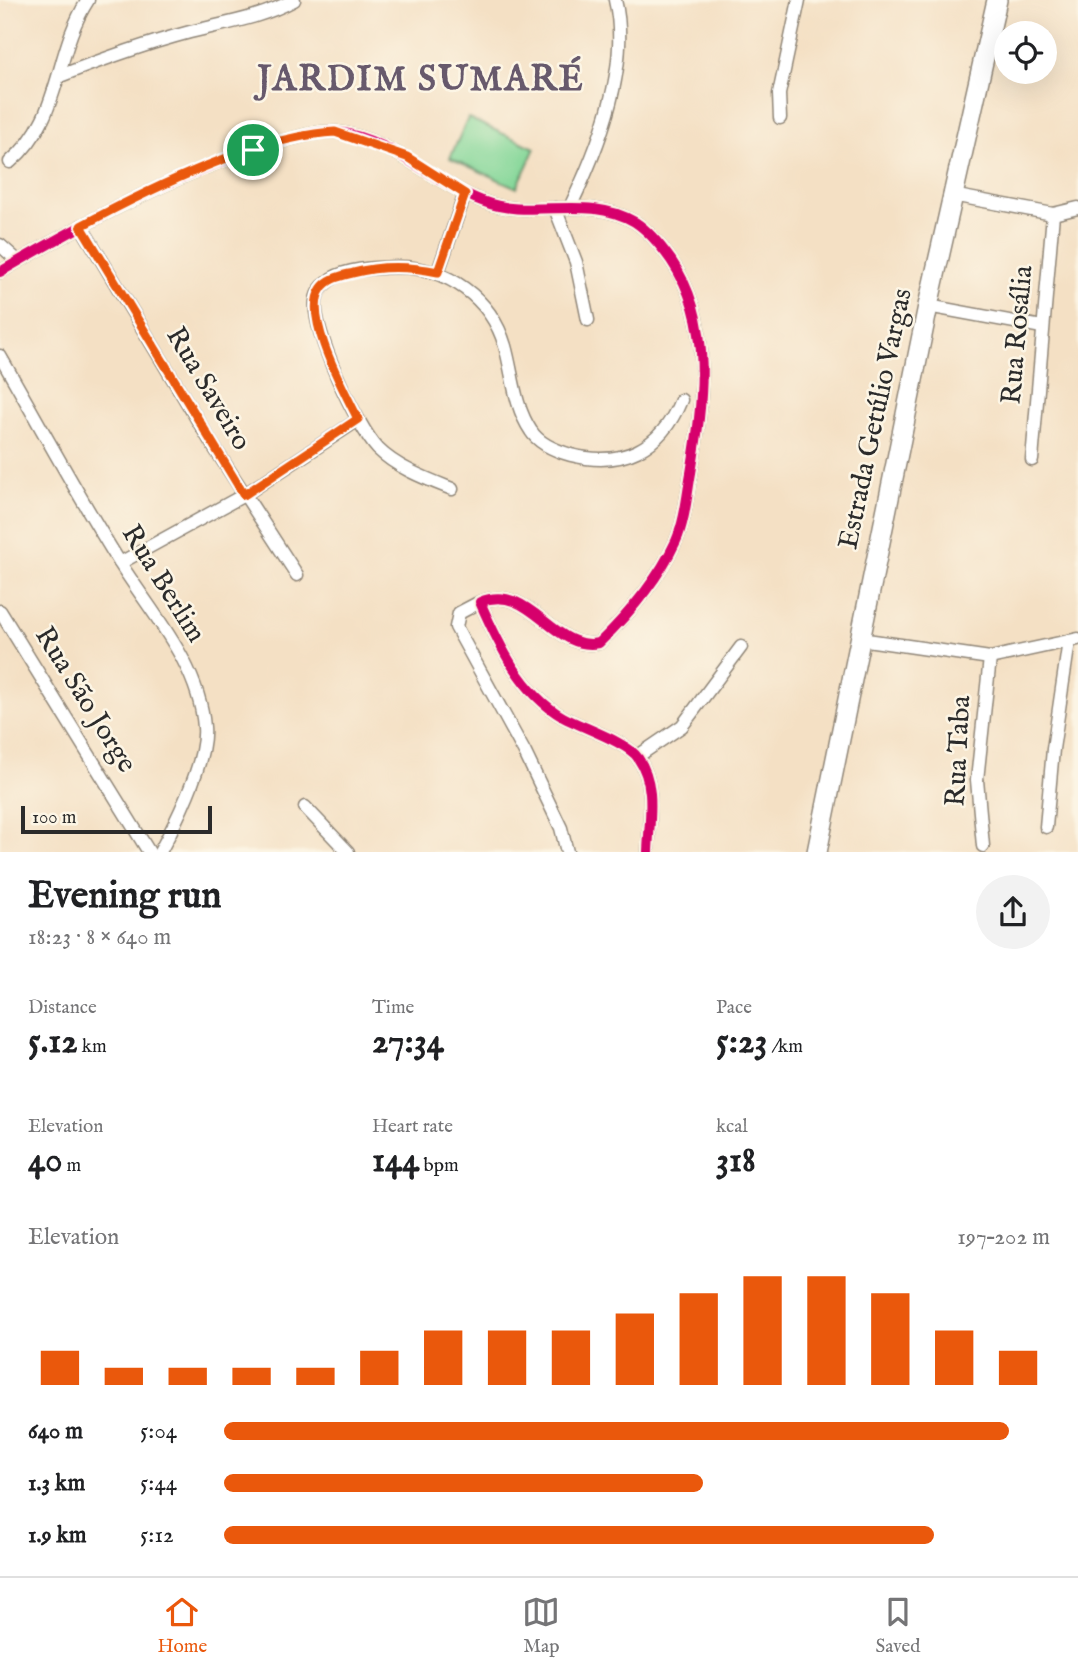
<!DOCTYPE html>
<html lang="en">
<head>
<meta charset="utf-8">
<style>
	body { margin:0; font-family:"IM FELL English",serif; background:#f2f2f2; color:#202124; height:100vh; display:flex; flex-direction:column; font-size:26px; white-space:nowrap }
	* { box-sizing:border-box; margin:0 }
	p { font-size:23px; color:#757577 }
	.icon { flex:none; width:38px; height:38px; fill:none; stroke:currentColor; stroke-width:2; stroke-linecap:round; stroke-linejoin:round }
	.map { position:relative; height:852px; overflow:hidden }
	.side { display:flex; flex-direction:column; background:#fff; flex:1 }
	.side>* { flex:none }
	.tools { position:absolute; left:994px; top:21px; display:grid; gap:14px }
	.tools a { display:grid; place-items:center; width:63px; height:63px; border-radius:50%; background:#fff; box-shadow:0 7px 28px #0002; font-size:35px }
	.scale { position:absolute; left:21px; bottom:18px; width:191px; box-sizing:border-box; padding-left:7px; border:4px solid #2b2b2b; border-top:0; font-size:19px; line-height:24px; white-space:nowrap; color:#2b2b2b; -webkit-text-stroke:5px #fcf5e5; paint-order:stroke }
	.pin { position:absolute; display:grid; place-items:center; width:60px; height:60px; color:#fff; margin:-30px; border:4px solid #fff; border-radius:50%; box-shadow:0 2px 7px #0007 }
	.round { display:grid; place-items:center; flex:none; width:74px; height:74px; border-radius:37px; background:#f2f2f2 }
	.headline { display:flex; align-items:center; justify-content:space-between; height:119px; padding:0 28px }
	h1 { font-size:38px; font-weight:700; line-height:52px }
	.stats { display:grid; grid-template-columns:repeat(3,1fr); gap:10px; height:119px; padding:7px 28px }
	.stats div { display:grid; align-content:center }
	.stats b { font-size:35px; font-weight:700 }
	.stats small { font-size:19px; font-weight:400 }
	.stats p { font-size:19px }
	.chart { height:196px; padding:14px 28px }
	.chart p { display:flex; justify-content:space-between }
	.chart svg { width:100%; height:126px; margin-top:7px; stroke:#ea580c; stroke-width:6 }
	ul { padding:0 28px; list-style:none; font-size:23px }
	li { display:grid; grid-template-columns:112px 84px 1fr; align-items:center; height:52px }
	li i { height:18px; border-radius:9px; background:#ea580c }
	.dock { display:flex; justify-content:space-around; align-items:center; height:98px; border-top:2px solid #e0e0e0; background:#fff; font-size:19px; color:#757577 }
	.dock a { display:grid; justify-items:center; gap:4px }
	.dock .current { color:#ea580c }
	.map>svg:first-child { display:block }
	.green { fill:#85d799; stroke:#588162; stroke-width:2 }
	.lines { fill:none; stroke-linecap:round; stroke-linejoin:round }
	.minor-casing { stroke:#908678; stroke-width:15 }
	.secondary-casing { stroke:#908678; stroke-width:22 }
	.minor { stroke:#fff; stroke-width:12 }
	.secondary { stroke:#fff; stroke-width:19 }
	.cycleway-casing { stroke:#fcf5e5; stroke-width:15 }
	.cycleway { stroke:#d6006c; stroke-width:10 }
	.route-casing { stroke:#fff; stroke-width:14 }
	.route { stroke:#ea580c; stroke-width:9 }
	.labels { text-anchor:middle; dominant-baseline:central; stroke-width:5; stroke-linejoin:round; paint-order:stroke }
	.street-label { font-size:28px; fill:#2b2b2b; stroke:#fcf5e5 }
	.district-label { font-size:35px; font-weight:bold; letter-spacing:2px; fill:#67596c; stroke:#fcf5e5 }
</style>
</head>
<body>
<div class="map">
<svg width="1078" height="852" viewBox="0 0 1078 852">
	<rect width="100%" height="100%" fill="#fcf5e5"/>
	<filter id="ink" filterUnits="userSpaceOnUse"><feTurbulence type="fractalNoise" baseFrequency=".0143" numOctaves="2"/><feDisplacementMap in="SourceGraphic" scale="14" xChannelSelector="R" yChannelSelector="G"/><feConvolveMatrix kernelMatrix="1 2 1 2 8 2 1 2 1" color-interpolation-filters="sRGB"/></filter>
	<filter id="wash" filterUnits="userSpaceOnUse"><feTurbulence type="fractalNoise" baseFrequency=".00686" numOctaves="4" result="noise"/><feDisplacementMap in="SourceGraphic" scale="28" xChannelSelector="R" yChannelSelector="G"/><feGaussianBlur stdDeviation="1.57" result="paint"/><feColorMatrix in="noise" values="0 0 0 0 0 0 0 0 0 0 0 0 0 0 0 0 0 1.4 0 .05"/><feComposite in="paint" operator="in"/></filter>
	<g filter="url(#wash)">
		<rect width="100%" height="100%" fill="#f4e0c4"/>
		<!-- green -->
		<polygon class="green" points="468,118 535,148 517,188 450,158"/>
	</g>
	<g filter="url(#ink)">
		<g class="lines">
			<defs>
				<g id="minor">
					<path d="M 60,76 C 103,59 145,44 190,32 C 226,23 261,18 294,0"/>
					<polyline points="780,118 779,94 799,0"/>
					<path d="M 10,162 C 63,117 53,54 88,0"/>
					<polyline points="952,195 1053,214 1078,208"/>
					<path d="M 571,205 C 599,147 631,65 615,0"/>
					<polyline points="555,208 576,262 588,320"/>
					<polyline points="81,226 212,444 297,575"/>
					<polyline points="0,245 18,261"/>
					<path d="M 0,272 C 87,221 176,173 273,144 C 293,139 314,130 336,132 C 391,138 432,182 482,201 C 532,221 585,193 635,222 C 649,231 661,246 671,260 C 714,323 703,401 691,473 C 687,495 685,521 676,541 C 658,580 630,613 599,643 C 553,653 530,581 480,602 C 499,645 521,693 563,717 C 581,727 629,743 638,758 C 657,785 649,821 648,852"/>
					<polyline points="438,272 465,194"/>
					<polyline points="928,306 1042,327"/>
					<path d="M 0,356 C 40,425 78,496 120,563 C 152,614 199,664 204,727 C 207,760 176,822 160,852"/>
					<polyline points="1032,460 1053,214"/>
					<path d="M 452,489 C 427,479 397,468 378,449 C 357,427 311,329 316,300 C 317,291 324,284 331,279 C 349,268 378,268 398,267 C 447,267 491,298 505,346 C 513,374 514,406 531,431 C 539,444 557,451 571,455 C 622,468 661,449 681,400"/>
					<polyline points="120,563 244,495 358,420"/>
					<polyline points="480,602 459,613 456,627 525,753 561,828 567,852"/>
					<polyline points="0,611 149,852"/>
					<polyline points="860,639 990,658 1078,639"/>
					<polyline points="638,756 682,726 741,647"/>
					<polyline points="305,807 348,852"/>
					<polyline points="1046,827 1053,749 1069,641"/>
					<polyline points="983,846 977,780 990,658"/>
				</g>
				<polyline id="secondary" points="817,852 928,306 997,0"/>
			</defs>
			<!-- minor casing -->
			<use href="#minor" class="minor-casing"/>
			<!-- secondary casing -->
			<use href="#secondary" class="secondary-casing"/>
			<!-- minor -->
			<use href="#minor" class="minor"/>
			<!-- secondary -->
			<use href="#secondary" class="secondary"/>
			<defs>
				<path id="cycleway" d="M 0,272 C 87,221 176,173 273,144 C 293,139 314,130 336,132 C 391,138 432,182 482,201 C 532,221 585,193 635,222 C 649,231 661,246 671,260 C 714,323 703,401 691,473 C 687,495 685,521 676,541 C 658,580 630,613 599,643 C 553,653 530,581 480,602 C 499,645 521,693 563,717 C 581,727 629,743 638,758 C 657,785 649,821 648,852"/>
			</defs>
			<!-- cycleway casing -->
			<use href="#cycleway" class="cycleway-casing"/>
			<!-- cycleway -->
			<use href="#cycleway" class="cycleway"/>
		</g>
	</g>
	<g class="lines" filter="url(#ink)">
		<defs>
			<path id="route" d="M 335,132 L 407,157 L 465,194 L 438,272 C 409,266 382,265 353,273 C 341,276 328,278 321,289 C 302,316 345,392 358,419 L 244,495 L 81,226 C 152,188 255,137 335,132 Z"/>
		</defs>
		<!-- route casing -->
		<use href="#route" class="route-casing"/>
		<!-- route -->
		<use href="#route" class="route"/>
	</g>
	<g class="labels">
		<!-- street labels -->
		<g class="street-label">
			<text transform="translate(1018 335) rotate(-85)">Rua Rosália</text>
			<text transform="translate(208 389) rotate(59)">Rua Saveiro</text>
			<text transform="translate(876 419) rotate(-78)">Estrada Getúlio Vargas</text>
			<text transform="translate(163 584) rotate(58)">Rua Berlim</text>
			<text transform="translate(85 700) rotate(58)">Rua São Jorge</text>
			<text transform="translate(959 751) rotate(-87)">Rua Taba</text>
		</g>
		<!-- district labels -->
		<g class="district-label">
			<text x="421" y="80">JARDIM SUMARÉ</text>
		</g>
	</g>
</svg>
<div class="tools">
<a><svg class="icon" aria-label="locate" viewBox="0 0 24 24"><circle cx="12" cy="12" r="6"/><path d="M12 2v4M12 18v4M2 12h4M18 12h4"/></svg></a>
</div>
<div class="scale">100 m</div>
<div class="pin" style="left:253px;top:150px;background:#1e9e55"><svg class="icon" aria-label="arrive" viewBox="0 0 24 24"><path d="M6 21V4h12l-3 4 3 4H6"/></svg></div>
</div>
<section class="side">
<div class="headline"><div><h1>Evening run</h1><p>18:23 · 8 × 640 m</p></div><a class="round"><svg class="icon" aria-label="share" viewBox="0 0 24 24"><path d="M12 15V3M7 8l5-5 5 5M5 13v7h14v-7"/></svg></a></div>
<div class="stats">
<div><p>Distance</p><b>5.12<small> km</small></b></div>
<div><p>Time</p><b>27:34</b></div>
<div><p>Pace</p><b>5:23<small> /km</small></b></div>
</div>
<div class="stats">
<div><p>Elevation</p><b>40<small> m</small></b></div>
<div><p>Heart rate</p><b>144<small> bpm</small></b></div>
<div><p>kcal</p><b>318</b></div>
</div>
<div class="chart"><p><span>Elevation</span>197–202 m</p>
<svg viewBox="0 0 160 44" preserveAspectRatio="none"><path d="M5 44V32M15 44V38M25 44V38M35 44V38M45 44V38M55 44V32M65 44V25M75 44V25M85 44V25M95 44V19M105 44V12M115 44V6M125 44V6M135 44V12M145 44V25M155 44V32"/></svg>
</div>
<ul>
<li><b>640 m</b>5:04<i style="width:95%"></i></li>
<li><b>1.3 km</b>5:44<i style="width:58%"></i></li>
<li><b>1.9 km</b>5:12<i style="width:86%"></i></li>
</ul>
</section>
<nav class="dock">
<a class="current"><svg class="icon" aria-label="home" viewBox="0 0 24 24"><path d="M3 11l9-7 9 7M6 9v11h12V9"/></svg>Home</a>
<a><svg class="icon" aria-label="map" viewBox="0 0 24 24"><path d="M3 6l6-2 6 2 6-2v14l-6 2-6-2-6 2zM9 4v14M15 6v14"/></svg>Map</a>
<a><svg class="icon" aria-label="saved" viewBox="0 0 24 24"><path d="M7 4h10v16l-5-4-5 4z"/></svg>Saved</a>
</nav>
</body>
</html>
